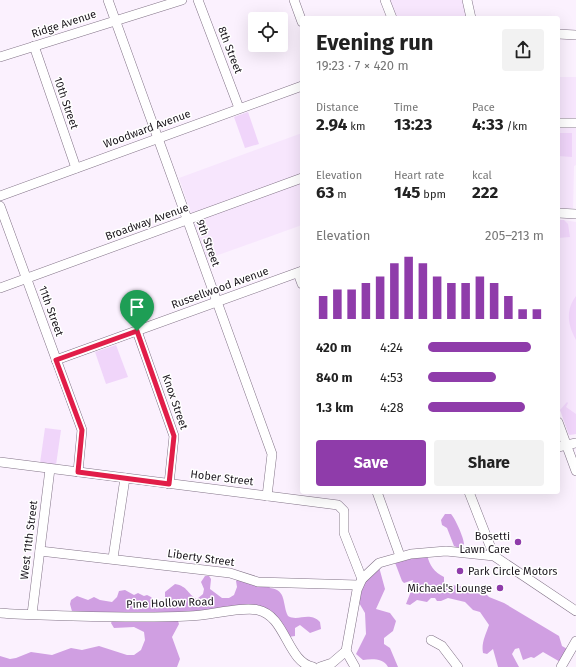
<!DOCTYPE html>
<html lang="en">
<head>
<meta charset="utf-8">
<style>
	body { margin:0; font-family:"Fira Sans",sans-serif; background:#f2f2f2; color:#222; height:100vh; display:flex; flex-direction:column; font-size:15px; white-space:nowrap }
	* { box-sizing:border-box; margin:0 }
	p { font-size:13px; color:#767676 }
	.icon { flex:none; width:22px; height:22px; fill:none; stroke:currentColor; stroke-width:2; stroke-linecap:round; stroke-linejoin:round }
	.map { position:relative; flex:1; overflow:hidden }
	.drawer { position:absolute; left:300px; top:16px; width:260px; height:478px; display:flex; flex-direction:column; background:#fff; border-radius:4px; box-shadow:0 4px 16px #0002 }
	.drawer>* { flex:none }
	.buttons { position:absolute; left:248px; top:12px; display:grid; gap:8px }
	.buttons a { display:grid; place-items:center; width:40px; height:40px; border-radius:4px; background:#fff; box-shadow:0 4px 16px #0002; font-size:20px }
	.pin { position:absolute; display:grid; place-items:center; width:34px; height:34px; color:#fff; margin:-41px -17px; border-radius:50% 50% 50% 0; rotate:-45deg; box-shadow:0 0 4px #0007 }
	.pin .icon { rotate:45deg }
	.round { display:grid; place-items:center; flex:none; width:42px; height:42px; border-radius:4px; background:#f2f2f2 }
	.overview { display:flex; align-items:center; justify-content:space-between; height:68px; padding:0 16px }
	h1 { font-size:22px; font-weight:700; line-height:30px }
	.figures { display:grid; grid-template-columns:repeat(3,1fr); gap:6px; height:68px; padding:4px 16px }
	.figures div { display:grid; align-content:center }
	.figures b { font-size:17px; font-weight:700 }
	.figures small { font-size:11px; font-weight:400 }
	.figures p { font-size:11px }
	.chart { height:112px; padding:8px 16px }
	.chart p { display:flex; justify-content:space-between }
	.chart svg { width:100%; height:72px; margin-top:4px; stroke:#8f3caa; stroke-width:6 }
	.primary-button { display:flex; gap:8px; margin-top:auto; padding:8px 16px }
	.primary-button a { flex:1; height:46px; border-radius:4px; background:#8f3caa; color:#fff; font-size:16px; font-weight:700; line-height:46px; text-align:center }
	.primary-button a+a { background:#f2f2f2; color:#222 }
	ul { padding:0 16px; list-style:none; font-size:13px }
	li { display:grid; grid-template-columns:64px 48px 1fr; align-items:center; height:30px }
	li i { height:10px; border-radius:5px; background:#8f3caa }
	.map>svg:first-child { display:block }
	.built { fill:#f7e6fd }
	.green { fill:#f0d5fa }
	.forest { fill:#d09fe2 }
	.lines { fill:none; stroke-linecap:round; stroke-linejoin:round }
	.minor-casing { stroke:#827387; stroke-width:10 }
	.minor { stroke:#fff; stroke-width:9 }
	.route-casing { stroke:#fff; stroke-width:8 }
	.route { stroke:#e11d48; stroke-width:5 }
	.poi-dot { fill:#8f3caa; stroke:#fff; stroke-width:1.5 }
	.labels { text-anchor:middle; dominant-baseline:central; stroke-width:3; stroke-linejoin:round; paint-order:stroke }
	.street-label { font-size:11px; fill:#1b161d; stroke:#fff }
	.poi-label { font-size:11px; fill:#1b161d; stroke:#fff; text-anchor:end }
</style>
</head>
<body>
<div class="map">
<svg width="576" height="667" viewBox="0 0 576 667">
	<rect width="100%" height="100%" fill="#fbf1fe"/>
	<!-- built -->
	<g class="built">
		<polygon points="385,0 467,0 471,18 392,18"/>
		<polygon points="558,77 576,77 576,165 574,166 573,208 558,208"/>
		<polygon points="302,133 302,225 207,259 179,178"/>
		<polygon points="558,219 576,222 576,434 569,435 558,404"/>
	</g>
	<!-- green -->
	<g class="green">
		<polygon points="248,112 259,144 245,148 234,117"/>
		<polygon points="558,133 572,133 572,157 558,156"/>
		<polygon points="558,220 564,220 568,224 570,237 558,238"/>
		<path d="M 576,296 L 576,340 C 568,325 565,311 576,296 Z"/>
		<polygon points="116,345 128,377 106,384 95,352"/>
		<polygon points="567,402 568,403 566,407 576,414 576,434 569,435 560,410"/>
		<polygon points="45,428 61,430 56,465 40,463"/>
	</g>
	<!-- forest -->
	<g class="forest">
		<path d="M 445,514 L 451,514 C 455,518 464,538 464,544 L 459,548 L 454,546 L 447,528 L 442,525 L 441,520 Z"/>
		<path d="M 427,555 C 430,566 434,572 444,577 L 444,584 L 481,589 L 489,597 L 504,603 L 559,636 L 562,646 L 569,650 L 562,663 L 543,652 L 534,658 L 531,657 L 523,660 L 519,648 L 515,649 L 512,654 L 519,667 L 498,667 L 493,649 L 487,654 L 483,653 C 481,643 486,634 489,625 L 480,612 L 473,610 L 465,602 L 448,598 L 441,601 L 437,601 L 435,598 L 431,598 L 427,602 L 417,600 L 410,605 L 406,604 L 413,586 L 412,584 L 413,580 L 404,583 L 402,581 L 394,560 Z"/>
		<path d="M 379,567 L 385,589 L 376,609 L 390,613 L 396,621 L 393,631 L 384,638 L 384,644 L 390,648 L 398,667 L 388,667 C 383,658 372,659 363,660 L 356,654 L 366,634 L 365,613 L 358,601 L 360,587 Z"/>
		<path d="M 205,576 L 209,576 L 211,579 L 210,589 L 222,598 L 229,598 L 234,595 L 237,587 L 236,581 L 239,578 L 268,585 L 270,588 C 287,590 282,604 288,616 C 298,622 309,611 320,622 L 321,629 L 310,633 L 300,625 L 295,628 L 295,636 L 288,637 L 267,612 L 206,615 L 73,615 L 70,604 L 71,600 L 77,596 L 88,600 L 94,597 L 100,600 L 112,602 L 117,597 L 119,591 L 125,590 L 134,595 L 138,593 L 144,596 L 147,595 C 153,597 155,603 160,604 L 165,600 L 165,592 L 175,584 C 188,586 188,595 197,599 L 203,594 L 204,589 L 201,582 Z"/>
		<polygon points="112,621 178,621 179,624 172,637 180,659 177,667 0,667 0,656 10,659 16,658 31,652 52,655 71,648 82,650 99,646 127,655 134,655 141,650 145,640 144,632 134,627 114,628 111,623"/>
	</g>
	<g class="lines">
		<defs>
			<g id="minor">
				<polyline points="108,0 272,454 267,496"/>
				<polyline points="198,0 239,108"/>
				<polyline points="294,0 302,22"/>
				<polyline points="385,0 392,18"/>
				<polyline points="467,0 471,18"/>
				<polyline points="558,34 576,35"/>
				<polyline points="34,46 76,168"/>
				<polyline points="0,57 182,0"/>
				<polyline points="558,123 576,123"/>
				<polyline points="0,196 302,86"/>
				<polyline points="0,206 82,430 78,472"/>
				<polyline points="558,213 576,214"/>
				<polyline points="298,273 302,284"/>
				<polyline points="0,288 302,178"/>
				<polyline points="137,331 174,436 169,484"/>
				<polyline points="56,360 302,271"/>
				<polyline points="558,422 576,471"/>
				<polyline points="558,447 576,443"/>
				<polyline points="0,462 338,505 344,511 344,533 362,579"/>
				<polyline points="377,492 400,556"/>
				<polyline points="469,492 494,556"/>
				<polyline points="40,551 230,573 258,582 358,585"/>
				<polyline points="113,558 125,478"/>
				<path d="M 0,613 C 24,615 49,615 73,616 C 111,617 150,618 189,616 C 207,616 242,606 258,610 C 286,616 287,662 313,667"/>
				<polyline points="32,614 50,469"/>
				<polyline points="431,640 442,646 458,667"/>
				<polyline points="346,651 355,667"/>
				<polyline points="320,667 332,663 346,651 357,590 362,579 379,563 411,554 446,551 494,556 576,611"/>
				<polyline points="561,667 576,641"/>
			</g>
		</defs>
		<!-- minor casing -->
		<use href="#minor" class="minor-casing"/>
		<!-- minor -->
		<use href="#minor" class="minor"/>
	</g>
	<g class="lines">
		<defs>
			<polygon id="route" points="137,331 174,436 169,484 78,472 82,430 56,360"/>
		</defs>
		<!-- route casing -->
		<use href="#route" class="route-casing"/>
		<!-- route -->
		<use href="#route" class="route"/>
	</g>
	<!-- markers -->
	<g class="poi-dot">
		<circle cx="518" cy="542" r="4"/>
		<circle cx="460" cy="571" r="4"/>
		<circle cx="500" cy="588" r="4"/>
	</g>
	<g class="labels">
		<!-- street labels -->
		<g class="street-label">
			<text transform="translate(64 24) rotate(-18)">Ridge Avenue</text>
			<text transform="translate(230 50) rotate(69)">8th Street</text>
			<text transform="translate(66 103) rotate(71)">10th Street</text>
			<text transform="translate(147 129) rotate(-20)">Woodward Avenue</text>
			<text transform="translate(147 222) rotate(-20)">Broadway Avenue</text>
			<text transform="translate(208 243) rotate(70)">9th Street</text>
			<text transform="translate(220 288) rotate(-20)">Russellwood Avenue</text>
			<text transform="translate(51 311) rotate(70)">11th Street</text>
			<text transform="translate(175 402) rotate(71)">Knox Street</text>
			<text transform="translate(222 478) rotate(7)">Hober Street</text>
			<text transform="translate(29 540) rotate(-83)">West 11th Street</text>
			<text transform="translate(201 558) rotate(8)">Liberty Street</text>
			<text transform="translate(170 603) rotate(-2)">Pine Hollow Road</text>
		</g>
		<!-- poi labels -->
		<g class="poi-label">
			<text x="510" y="536">Bosetti<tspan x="510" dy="13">Lawn Care</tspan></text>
			<text x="468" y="571" text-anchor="start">Park Circle Motors</text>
			<text x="492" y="588">Michael's Lounge</text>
		</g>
	</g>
</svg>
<div class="buttons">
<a><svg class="icon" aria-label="locate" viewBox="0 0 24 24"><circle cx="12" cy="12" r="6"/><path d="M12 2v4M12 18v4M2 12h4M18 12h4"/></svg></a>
</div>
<div class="pin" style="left:137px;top:331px;background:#1e9e55"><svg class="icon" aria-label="arrive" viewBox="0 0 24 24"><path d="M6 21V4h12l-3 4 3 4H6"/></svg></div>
<section class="drawer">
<div class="overview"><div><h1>Evening run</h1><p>19:23 · 7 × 420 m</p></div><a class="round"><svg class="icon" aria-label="share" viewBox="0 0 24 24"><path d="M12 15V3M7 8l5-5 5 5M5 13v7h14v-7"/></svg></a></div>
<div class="figures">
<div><p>Distance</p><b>2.94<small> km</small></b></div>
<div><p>Time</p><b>13:23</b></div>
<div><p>Pace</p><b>4:33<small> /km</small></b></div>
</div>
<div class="figures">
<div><p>Elevation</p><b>63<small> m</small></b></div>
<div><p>Heart rate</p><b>145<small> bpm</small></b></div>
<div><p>kcal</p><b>222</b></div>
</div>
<div class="chart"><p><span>Elevation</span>205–213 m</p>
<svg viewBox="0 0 160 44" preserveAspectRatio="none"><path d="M5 44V30M15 44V26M25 44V26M35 44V22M45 44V18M55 44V10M65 44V6M75 44V10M85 44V18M95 44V22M105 44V22M115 44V18M125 44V22M135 44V30M145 44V38M155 44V38"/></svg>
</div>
<ul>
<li><b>420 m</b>4:24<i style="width:89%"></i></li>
<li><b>840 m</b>4:53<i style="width:59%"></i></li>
<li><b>1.3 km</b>4:28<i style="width:84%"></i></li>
</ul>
<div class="primary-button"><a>Save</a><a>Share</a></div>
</section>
</div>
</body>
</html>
